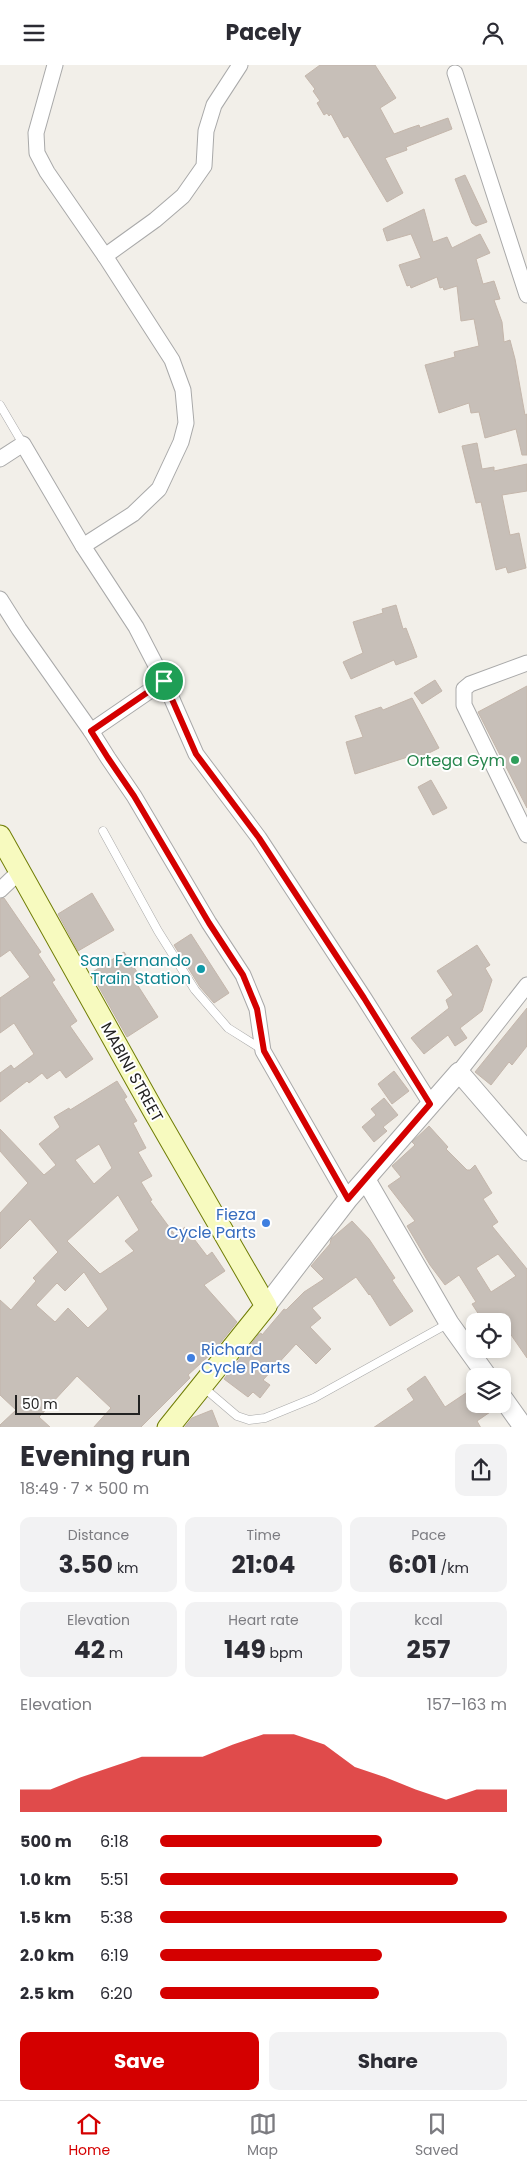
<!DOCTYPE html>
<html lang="en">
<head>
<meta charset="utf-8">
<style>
	body { margin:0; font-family:Poppins,sans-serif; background:#f2f2f3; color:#2b2b33; height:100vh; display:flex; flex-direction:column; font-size:19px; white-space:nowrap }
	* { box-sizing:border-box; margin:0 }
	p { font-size:16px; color:#7c7c81 }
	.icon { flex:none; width:28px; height:28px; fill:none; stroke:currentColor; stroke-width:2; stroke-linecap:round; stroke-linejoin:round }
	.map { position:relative; height:1362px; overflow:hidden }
	.side { display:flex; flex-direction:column; background:#fff; flex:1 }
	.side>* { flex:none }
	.buttons { position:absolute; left:466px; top:1248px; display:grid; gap:10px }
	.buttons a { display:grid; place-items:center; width:45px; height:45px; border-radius:10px; background:#fff; box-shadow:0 2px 8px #0003; font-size:25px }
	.scale { position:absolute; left:15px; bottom:12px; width:125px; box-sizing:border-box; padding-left:5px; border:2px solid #222; border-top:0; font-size:14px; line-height:18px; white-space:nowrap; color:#222; -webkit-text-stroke:4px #fff; paint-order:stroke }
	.pin { position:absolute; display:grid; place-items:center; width:42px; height:42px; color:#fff; margin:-21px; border:2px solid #fff; border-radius:50%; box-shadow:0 1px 5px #0007 }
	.round { display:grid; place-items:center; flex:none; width:52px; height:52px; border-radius:10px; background:#f2f2f3 }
	.headline { display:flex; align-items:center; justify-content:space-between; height:85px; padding:0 20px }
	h1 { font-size:28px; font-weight:700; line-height:38px }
	.stats { display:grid; grid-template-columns:repeat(3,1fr); gap:8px; height:85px; padding:5px 20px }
	.stats div { display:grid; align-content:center; border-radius:10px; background:#f2f2f3; text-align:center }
	.stats b { font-size:25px; font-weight:700 }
	.stats small { font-size:14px; font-weight:400 }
	.stats p { font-size:14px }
	.chart { height:140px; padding:10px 20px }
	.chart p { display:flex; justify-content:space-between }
	.chart svg { width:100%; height:90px; margin-top:5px; fill:#d40000; opacity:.7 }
	.cta { display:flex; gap:10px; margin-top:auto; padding:10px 20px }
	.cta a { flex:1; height:58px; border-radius:10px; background:#d40000; color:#fff; font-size:20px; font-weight:700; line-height:58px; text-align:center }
	.cta a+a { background:#f2f2f3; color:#2b2b33 }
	ul { padding:0 20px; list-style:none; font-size:16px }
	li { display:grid; grid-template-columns:80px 60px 1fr; align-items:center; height:38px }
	li i { height:12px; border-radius:6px; background:#d40000 }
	header { display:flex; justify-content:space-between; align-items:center; height:65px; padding:0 20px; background:#fff; font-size:22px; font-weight:700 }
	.tab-bar { display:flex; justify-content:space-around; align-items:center; height:70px; border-top:1px solid #e1e1e2; background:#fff; font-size:14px; color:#7c7c81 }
	.tab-bar a { display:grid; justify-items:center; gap:2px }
	.tab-bar .selected { color:#d40000 }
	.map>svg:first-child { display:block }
	.building { fill:#c7bfb8; stroke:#c4b6ab; fill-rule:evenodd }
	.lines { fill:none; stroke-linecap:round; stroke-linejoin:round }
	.service-casing { stroke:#a9a9a9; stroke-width:9 }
	.minor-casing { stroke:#a9a9a9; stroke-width:17 }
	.tertiary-casing { stroke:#a9a9a9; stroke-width:21 }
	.secondary-casing { stroke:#707d05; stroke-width:23 }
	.service { stroke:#fff; stroke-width:8 }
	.minor { stroke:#fff; stroke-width:15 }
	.tertiary { stroke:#fff; stroke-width:19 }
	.secondary { stroke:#f7fabf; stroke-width:21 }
	.route-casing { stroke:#fff; stroke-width:10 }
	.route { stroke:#d40000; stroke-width:6 }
	.leisure-dot { fill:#2e9e5b; stroke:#fff; stroke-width:2 }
	.culture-dot { fill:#0f9aa8; stroke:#fff; stroke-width:2 }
	.shop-dot { fill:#3f7fe0; stroke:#fff; stroke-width:2 }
	.labels { text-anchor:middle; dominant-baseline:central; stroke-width:4; stroke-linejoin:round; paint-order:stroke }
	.leisure-label { font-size:16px; fill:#27864d; stroke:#fff; text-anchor:end }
	.culture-label { font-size:16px; fill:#0d838f; stroke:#fff; text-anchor:end }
	.street-label { font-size:16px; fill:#222; stroke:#fff }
	.shop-label { font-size:16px; fill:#366cbe; stroke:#fff; text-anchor:end }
</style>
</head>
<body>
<header><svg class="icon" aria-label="menu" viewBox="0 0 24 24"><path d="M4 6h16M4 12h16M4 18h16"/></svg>Pacely<svg class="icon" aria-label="person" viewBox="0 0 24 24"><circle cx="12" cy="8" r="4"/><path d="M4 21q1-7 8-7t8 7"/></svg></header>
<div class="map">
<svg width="527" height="1363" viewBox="0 0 527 1363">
	<rect width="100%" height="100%" fill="#f2efe9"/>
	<!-- building -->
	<g class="building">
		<polygon points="320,0 375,0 396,33 380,43 394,69 410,63 419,60 420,63 448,53 452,64 406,82 407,85 385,93 403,128 387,137 348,71 344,73 331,49 329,51 327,48 324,50 317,38 320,36 313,26 315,24 305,11"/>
		<polygon points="465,110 487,157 476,161 472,158 455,114"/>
		<polygon points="424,144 433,177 447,172 452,183 480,169 490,188 476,194 483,219 494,216 500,234 494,235 502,257 504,277 510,275 515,294 525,350 527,349 527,390 522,390 516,364 485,373 479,347 471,348 469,338 439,348 425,300 455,292 454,287 479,281 474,254 461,256 457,221 444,225 443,222 440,223 437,212 411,223 410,220 407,221 399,200 421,193 411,169 387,176 383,164"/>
		<polygon points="477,378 482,404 494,402 494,406 527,399 527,426 502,430 510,470 519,468 526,503 508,508 506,502 496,505 481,437 476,438 462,381"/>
		<polygon points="396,540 403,564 406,563 417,592 396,600 394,595 351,614 343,597 363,588 353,557 383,548 382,544"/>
		<polygon points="435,615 442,626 422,639 414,628"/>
		<polygon points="527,621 527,743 478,647"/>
		<polygon points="412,633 439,683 419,693 417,689 355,709 346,677 363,672 355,651 381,642 383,645"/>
		<polygon points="431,715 447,743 433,750 418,722"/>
		<polygon points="92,828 114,865 78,886 58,849"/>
		<polygon points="4,833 41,887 38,889 55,915 52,917 77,956 70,961 93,994 66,1013 60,1005 47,1014 42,1008 29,1018 27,1016 0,1037 0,1008 11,1000 14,1004 34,989 14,958 0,968 0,933 30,912 10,885 0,892 0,834"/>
		<polygon points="191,869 229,928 214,938 200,922 174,880"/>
		<polygon points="477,880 490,900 485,903 492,915 482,946 460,963 467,973 455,981 448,970 424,989 411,973 449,943 446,935 453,930 437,906"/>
		<polygon points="124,887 139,910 133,913 158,952 127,972 91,908"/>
		<polygon points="527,943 527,981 512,1000 509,997 491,1020 475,1007"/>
		<polygon points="394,1006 409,1026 392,1039 378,1019"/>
		<path d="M 117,1016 L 127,1032 L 124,1034 L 137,1056 L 133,1058 L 146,1083 L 138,1087 L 152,1111 L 141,1117 L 152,1135 L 150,1136 L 175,1170 L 185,1162 L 207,1191 L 212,1187 L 225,1206 L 204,1220 L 237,1257 L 213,1287 L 188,1310 L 190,1313 L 140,1363 L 93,1363 L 111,1343 L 77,1311 L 39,1352 L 51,1363 L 0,1363 L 0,1360 L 16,1345 L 0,1330 L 0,1235 L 11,1245 L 36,1216 L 33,1213 L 58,1187 L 30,1154 L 0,1184 L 0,1148 L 28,1118 L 0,1086 L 0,1064 L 44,1110 L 56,1100 L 39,1079 L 60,1062 L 54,1052 L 69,1043 L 70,1045 ZM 99,1079 L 112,1103 L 94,1119 L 75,1095 ZM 118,1130 L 139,1165 L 125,1176 L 134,1186 L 100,1209 L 67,1176 ZM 84,1207 L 108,1244 L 88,1263 L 68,1243 L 55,1257 L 36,1240 L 57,1218 L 65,1226 Z"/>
		<polygon points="384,1033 398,1050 383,1062 387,1066 374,1077 362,1062 376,1050 371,1044"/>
		<path d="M 429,1061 L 448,1082 L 446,1084 L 467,1105 L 470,1105 L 475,1100 L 492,1128 L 483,1134 L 498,1157 L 492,1161 L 527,1204 L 527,1293 L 498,1251 L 491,1256 L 483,1256 L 472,1239 L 476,1237 L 459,1210 L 445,1220 L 430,1200 L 407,1161 L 415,1156 L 388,1121 L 401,1112 L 392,1101 L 415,1080 L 412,1077 ZM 498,1189 L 516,1211 L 491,1227 L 476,1203 Z"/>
		<polygon points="352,1156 369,1174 395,1213 392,1215 413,1246 390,1261 370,1229 369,1230 356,1212 312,1243 321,1253 310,1262 331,1284 316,1299 296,1279 263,1315 270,1320 260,1333 253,1327 248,1332 224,1314 258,1270 261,1268 262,1270 284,1244 286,1245 304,1227 324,1214 311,1201 330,1179 331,1174"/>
		<polygon points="425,1311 445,1342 475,1322 475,1339 493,1339 496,1343 477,1356 481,1363 373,1363 414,1335 407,1324"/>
		<polygon points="212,1345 219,1363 184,1363 192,1353"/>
	</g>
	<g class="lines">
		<defs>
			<g id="service">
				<polyline points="0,340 23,379"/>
				<polyline points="103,766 158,866 195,925 228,963 263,985"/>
				<polyline points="203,1322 237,1351 249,1355 265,1353 314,1333 449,1258"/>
			</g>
			<g id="minor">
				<polyline points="55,0 36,68 37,88 47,107 105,191 172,295 183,325 186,358 181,377 159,424 133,449 83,481"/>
				<polyline points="455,8 527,230"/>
				<polyline points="105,191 155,155 183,131 204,101 206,66 214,40 240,0"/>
				<polyline points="0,394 23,379 83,481 136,562 164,616 196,689 259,773 364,933 431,1039"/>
				<polyline points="0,534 19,564 91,666 108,693 134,731 209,858 243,910 257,944 263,986 348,1134"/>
				<polyline points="527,598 470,619 464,624 464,640 527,770"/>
				<polyline points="91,666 164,616"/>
				<polyline points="0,825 20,806"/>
				<polyline points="459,1007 527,920"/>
			</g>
			<g id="tertiary">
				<polyline points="366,1115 449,1258 487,1311"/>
				<polyline points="266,1241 348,1134 459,1007 527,1086"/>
				<polyline points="502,1332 524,1363"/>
			</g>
			<polyline id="secondary" points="0,771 153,1045 266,1241 168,1363"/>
		</defs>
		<!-- service casing -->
		<use href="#service" class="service-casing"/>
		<!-- minor casing -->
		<use href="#minor" class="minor-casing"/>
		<!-- tertiary casing -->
		<use href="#tertiary" class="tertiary-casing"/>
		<!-- secondary casing -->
		<use href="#secondary" class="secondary-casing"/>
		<!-- service -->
		<use href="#service" class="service"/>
		<!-- minor -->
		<use href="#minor" class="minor"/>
		<!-- tertiary -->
		<use href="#tertiary" class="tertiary"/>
		<!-- secondary -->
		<use href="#secondary" class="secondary"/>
	</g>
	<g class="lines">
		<defs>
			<polygon id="route" points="164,616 196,689 259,773 364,933 430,1039 348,1134 264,986 257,944 243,910 209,858 134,731 108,693 91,666"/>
		</defs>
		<!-- route casing -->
		<use href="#route" class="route-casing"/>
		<!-- route -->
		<use href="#route" class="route"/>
	</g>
	<!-- markers -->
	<circle class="leisure-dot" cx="515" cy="695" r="5"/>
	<circle class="culture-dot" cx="201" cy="904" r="5"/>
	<g class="shop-dot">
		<circle cx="266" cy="1158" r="5"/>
		<circle cx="191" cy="1293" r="5"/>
	</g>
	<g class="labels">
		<!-- leisure labels -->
		<g class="leisure-label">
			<text x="505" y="695">Ortega Gym</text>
		</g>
		<!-- culture labels -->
		<g class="culture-label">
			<text x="191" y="895">San Fernando<tspan x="191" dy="18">Train Station</tspan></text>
		</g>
		<!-- street labels -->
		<g class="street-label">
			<text transform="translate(132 1007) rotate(61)">MABINI STREET</text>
		</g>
		<!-- shop labels -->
		<g class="shop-label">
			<text x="256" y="1149">Fieza<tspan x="256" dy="18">Cycle Parts</tspan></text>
			<text x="201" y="1284" text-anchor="start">Richard<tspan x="201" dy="18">Cycle Parts</tspan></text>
		</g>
	</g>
</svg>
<div class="buttons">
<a><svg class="icon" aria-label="locate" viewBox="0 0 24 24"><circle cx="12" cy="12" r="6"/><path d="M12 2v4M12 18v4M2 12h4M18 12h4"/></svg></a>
<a><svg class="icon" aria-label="layers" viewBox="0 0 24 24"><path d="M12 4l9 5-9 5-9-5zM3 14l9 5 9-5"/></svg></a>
</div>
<div class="scale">50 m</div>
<div class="pin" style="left:164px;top:616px;background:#1e9e55"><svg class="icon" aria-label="arrive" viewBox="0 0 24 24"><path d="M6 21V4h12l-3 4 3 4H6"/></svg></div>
</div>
<section class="side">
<div class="headline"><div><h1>Evening run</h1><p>18:49 · 7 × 500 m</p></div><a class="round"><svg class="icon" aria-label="share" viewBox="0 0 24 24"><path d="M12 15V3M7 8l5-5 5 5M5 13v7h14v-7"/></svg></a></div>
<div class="stats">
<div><p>Distance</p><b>3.50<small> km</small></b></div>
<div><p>Time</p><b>21:04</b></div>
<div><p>Pace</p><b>6:01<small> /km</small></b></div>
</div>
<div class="stats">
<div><p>Elevation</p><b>42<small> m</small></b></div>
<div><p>Heart rate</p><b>149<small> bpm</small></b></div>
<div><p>kcal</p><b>257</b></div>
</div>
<div class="chart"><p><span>Elevation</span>157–163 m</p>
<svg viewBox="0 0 160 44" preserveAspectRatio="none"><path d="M0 44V33L10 33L20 27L30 22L40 17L50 17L60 17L70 11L80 6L90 6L100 11L110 22L120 27L130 33L140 38L150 33L160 33V44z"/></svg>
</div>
<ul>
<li><b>500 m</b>6:18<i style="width:64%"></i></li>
<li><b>1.0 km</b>5:51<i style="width:86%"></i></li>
<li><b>1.5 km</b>5:38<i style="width:100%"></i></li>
<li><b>2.0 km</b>6:19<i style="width:64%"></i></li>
<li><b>2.5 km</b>6:20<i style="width:63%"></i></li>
</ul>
<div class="cta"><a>Save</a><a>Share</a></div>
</section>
<nav class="tab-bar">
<a class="selected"><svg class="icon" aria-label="home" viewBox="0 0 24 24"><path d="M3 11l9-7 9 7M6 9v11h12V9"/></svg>Home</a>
<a><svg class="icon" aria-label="map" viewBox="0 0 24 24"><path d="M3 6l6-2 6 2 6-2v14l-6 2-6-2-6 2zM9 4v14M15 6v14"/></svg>Map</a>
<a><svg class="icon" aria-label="saved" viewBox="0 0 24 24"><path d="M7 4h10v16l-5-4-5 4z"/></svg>Saved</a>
</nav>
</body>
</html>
